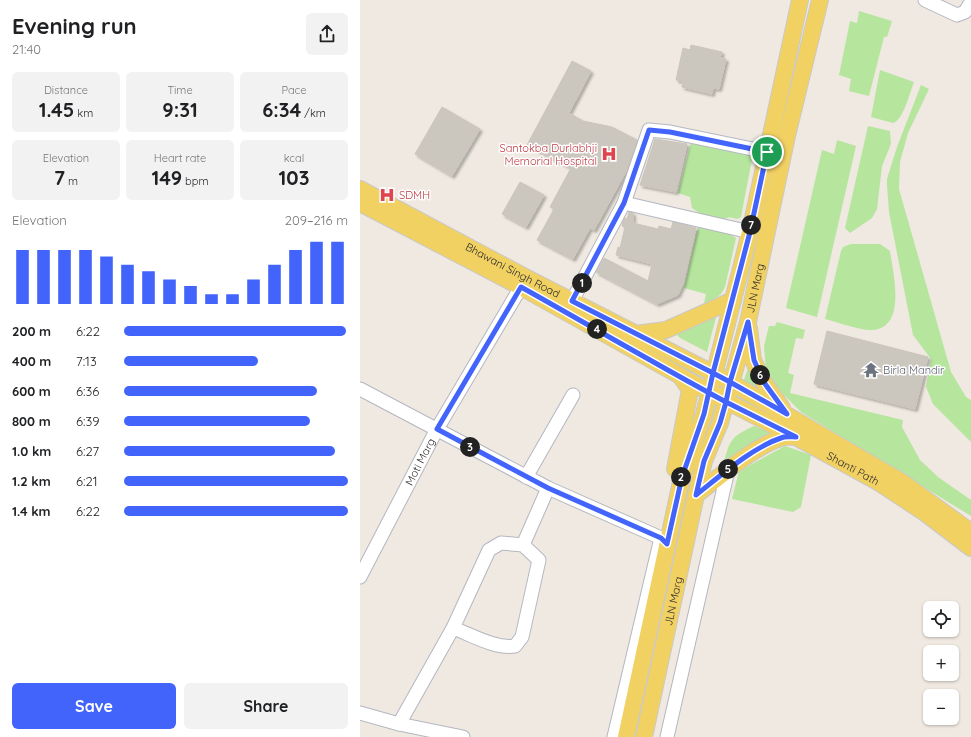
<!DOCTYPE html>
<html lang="en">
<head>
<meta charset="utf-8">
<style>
	body { margin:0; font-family:Quicksand,sans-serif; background:#f2f2f2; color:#202124; height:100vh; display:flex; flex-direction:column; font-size:15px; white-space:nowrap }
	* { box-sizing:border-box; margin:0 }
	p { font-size:13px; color:#757577 }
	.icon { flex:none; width:22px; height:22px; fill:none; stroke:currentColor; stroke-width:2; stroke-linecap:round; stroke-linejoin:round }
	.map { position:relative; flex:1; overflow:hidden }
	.details { display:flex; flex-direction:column; background:#fff; width:360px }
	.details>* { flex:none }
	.fabs { position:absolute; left:563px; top:601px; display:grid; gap:8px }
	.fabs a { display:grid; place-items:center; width:36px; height:36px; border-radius:6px; background:#fff; box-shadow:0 1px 3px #0004; font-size:20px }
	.pin { position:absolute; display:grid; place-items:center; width:34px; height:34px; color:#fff; margin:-17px; border:2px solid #fff; border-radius:50%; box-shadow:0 1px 4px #0007 }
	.km { position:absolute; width:20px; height:20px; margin:-10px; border-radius:50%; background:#222; color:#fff; font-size:11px; line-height:20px; text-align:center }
	.round { display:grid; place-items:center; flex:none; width:42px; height:42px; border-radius:6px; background:#f2f2f2 }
	.head { display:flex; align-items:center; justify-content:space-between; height:68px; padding:0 12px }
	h1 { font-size:22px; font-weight:800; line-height:30px }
	.metrics { display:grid; grid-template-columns:repeat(3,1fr); gap:6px; height:68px; padding:4px 12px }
	.metrics div { display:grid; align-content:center; border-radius:6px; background:#f2f2f2; text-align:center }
	.metrics b { font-size:20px; font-weight:800 }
	.metrics small { font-size:11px; font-weight:400 }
	.metrics p { font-size:11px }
	.chart { height:112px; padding:8px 12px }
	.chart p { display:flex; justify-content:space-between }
	.chart svg { width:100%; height:72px; margin-top:4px; stroke:#4264fb; stroke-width:6 }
	.button { display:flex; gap:8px; margin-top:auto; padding:8px 12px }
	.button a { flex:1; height:46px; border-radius:6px; background:#4264fb; color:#fff; font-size:16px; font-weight:800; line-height:46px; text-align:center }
	.button a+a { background:#f2f2f2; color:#202124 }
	ul { padding:0 12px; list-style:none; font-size:13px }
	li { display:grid; grid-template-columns:64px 48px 1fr; align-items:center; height:30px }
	li i { height:10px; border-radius:5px; background:#4264fb }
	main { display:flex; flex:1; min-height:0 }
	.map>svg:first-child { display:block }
	.green { fill:#b6e59e }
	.building { fill:#cbc7bf; stroke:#cbc5ba; filter:url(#shadow) }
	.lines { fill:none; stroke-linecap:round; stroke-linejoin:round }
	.minor-casing { stroke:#b4b7c1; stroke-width:15 }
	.major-casing { stroke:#c9c9c9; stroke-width:18 }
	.minor { stroke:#fff; stroke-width:13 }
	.major { stroke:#f2d163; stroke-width:16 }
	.route-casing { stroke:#fff; stroke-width:8 }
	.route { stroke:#4264fb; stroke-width:5 }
	.labels { text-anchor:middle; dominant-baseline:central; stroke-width:3; stroke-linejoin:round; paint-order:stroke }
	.health-label { font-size:11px; fill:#be3a42; stroke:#fff; text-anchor:end }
	.street-label { font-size:11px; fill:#2e2e2e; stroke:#fff }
	.worship-label { font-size:11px; fill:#5b616d; stroke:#fff; text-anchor:start }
</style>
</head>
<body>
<main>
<section class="details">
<div class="head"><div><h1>Evening run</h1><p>21:40</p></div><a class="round"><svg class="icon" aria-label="share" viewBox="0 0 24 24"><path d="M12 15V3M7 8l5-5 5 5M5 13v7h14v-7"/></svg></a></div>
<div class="metrics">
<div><p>Distance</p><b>1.45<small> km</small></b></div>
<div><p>Time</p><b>9:31</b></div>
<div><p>Pace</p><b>6:34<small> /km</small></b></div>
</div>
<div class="metrics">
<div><p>Elevation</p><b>7<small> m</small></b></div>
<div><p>Heart rate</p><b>149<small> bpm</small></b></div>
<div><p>kcal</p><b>103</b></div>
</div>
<div class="chart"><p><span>Elevation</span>209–216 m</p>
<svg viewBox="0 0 160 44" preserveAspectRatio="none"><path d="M5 44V11M15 44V11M25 44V11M35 44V11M45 44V15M55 44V20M65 44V24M75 44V29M85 44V33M95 44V38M105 44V38M115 44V29M125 44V20M135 44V11M145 44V6M155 44V6"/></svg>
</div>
<ul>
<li><b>200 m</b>6:22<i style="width:99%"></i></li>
<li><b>400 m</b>7:13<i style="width:60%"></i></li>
<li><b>600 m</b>6:36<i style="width:86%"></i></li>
<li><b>800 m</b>6:39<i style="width:83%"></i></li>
<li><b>1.0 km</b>6:27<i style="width:94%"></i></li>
<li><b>1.2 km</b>6:21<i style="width:100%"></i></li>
<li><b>1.4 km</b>6:22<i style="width:100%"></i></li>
</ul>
<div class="button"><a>Save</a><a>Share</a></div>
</section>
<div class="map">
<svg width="611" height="737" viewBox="0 0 611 737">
	<defs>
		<filter id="shadow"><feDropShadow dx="2.5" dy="2.5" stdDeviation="1" flood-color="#0004"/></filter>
	</defs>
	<rect width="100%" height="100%" fill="#efe9e1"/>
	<!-- green -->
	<g class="green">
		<polygon points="499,11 532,21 527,37 524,37 509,96 489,91 491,79 479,75 490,21 497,23"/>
		<path d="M 520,70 L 554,82 C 550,92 543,121 533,123 L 511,117 Z"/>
		<polygon points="561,85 569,89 548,133 540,162 539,189 591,372 606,397 611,400 611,442 573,404 566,387 571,359 553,335 529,212 527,186 527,179 537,147"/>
		<polygon points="508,126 530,131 531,144 522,166 517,209 512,218 490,233 485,228"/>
		<polygon points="477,140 496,146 457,317 426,308 462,150 474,154"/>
		<polygon points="331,142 393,154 381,217 377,219 369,217 365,219 342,215 332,208 330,197 318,193"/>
		<polygon points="339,223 364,231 376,238 365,287 361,294 343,308 346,294 324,288"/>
		<path d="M 491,244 L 520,244 L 530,251 C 533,273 547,327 513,330 C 501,331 477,322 465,319 L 481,251 L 483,247 Z"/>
		<polygon points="357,313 347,352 320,338 316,334"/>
		<polygon points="417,322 445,330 443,339 436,338 428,373 434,375 430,393 543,420 542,427 560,460 578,477 611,500 611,516 441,412 417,388 406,371 404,346 409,326 415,326"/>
		<polygon points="390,362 408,402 384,380"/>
		<path d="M 394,426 L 416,434 L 364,463 C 369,440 372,436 394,426 Z"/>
		<polygon points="425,446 451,455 441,507 433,512 372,499 379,471"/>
	</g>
	<!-- building -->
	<g class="building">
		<polygon points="331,45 362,52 360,58 366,59 359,89 353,88 352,94 322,87 323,81 316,80 323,48 330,50"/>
		<polygon points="212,61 231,71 209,113 223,121 252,127 277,140 268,168 234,230 230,228 213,259 177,240 194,209 190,207 211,168 167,145"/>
		<polygon points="82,107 120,129 92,176 55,154"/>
		<polygon points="295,139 327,144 316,192 280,185"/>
		<polygon points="160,182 184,195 166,227 142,214"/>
		<polygon points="269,212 273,213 273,223 298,229 299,226 311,229 313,222 336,228 323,284 318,295 297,304 236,272 244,258 288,281 292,264 256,255 258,247 260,248 265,227 262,226 263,222 265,218 267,219"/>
		<polygon points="467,331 568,357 555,409 454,384"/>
	</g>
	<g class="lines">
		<defs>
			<g id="minor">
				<polyline points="565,0 597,15 605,12 611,2"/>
				<polyline points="264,203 289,130 310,132 407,152"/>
				<polyline points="212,301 264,203 390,232"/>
				<polyline points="0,389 188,488 301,538 254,737"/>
				<polyline points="166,477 213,395"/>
				<polyline points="163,545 188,488"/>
				<path id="s1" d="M 0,577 L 77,429 L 161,287"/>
				<polyline points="0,713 39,724 103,737"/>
				<path d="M 39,724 L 93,628 L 129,550 L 141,543 L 163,545 L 179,560 L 162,637 L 155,646 C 135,649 112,635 93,628"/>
				<polyline points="307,737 368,470"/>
			</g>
			<g id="major">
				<path id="s2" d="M 0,189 L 165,277 L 370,382 L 542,482 L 611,532"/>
				<path id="s3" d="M 0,203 L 161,287 L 349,392 L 436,437 L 518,482 L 565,513 L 611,548"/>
				<polyline points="389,328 393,360 403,381 422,408"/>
				<polyline points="276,334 306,330 373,300"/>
				<polyline points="315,469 330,390 321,377"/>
				<path d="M 336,495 C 359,477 393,447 421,438 C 425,436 431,437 436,437"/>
				<polyline points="266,737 322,477 344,414 373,300 390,232 440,0"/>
				<path id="s4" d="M 284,737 L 336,495 L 344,461 L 360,423 L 388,322 L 427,136 L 460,0"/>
			</g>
		</defs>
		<!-- minor casing -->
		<use href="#minor" class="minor-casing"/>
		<!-- major casing -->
		<use href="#major" class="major-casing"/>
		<!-- minor -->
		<use href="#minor" class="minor"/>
		<!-- major -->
		<use href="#major" class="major"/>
	</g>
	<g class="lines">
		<defs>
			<path id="route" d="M 407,152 L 310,132 L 289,130 L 264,203 L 212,301 L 353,373 L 344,414 L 322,477 L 307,544 L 301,538 L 188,488 L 77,429 L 161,287 C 229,325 297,365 366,402 L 360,423 L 344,461 L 336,495 C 359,477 393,447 421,438 C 425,436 431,437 436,437 L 366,402 L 370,382 L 427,414 L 403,381 L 394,360 L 388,322 L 370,382 L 353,373 L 390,232 L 407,152"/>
		</defs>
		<!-- route casing -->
		<use href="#route" class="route-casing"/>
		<!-- route -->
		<use href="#route" class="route"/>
	</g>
	<!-- icons -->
	<defs>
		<symbol id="hospital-bare" viewBox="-9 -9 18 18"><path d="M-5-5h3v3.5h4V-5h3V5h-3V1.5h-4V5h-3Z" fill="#e0444e" stroke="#fff" stroke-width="2.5" paint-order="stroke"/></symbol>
		<symbol id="temple-bare" viewBox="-9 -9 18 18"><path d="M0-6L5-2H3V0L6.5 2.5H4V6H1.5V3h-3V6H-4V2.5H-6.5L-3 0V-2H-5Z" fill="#6b7280" stroke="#fff" stroke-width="2.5" paint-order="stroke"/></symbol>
	</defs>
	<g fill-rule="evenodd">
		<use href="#hospital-bare" x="238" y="143" width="22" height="22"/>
		<use href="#hospital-bare" x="16" y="184" width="22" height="22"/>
		<use href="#temple-bare" x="500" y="359" width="22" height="22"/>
	</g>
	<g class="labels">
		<!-- health labels -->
		<g class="health-label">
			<text x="237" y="148">Santokba Durlabhji<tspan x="237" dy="13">Memorial Hospital</tspan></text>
			<text x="39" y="195" text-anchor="start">SDMH</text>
		</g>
		<!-- street labels -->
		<g class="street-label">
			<text stroke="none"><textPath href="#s2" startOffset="173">Bhawani Singh Road</textPath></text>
			<text stroke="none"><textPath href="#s4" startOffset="463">JLN Marg</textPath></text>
			<text stroke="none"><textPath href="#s1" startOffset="130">Moti Marg</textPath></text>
			<text stroke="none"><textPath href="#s3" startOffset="560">Shanti Path</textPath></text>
			<text stroke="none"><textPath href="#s4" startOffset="139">JLN Marg</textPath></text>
		</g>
		<!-- worship labels -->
		<g class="worship-label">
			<text x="523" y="370">Birla Mandir</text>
		</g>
	</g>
</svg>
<div class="fabs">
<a><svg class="icon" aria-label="locate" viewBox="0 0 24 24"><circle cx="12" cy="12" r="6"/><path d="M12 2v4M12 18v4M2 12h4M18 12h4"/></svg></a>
<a>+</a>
<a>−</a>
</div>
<div class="pin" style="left:407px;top:152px;background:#1e9e55"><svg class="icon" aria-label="arrive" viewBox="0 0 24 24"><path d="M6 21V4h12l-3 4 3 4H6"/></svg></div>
<b class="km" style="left:222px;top:283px">1</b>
<b class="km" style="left:321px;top:477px">2</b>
<b class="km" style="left:110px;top:447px">3</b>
<b class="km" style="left:237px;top:329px">4</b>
<b class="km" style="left:368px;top:469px">5</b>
<b class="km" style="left:400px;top:375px">6</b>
<b class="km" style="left:391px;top:225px">7</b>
</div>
</main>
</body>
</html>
